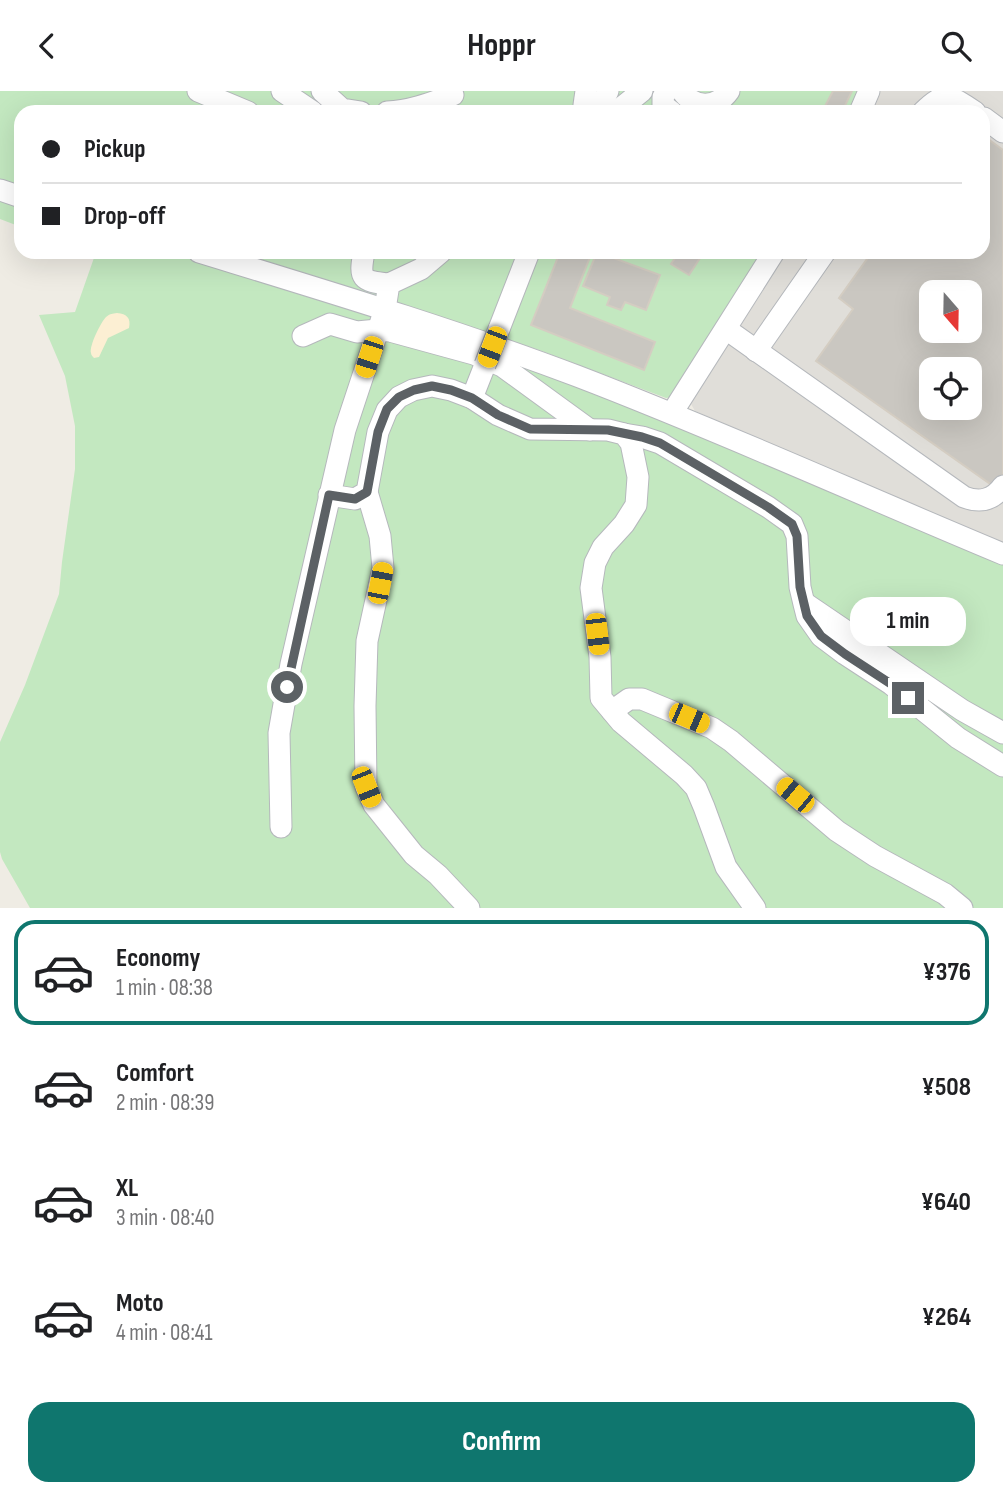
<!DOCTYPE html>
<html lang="en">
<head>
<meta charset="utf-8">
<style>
	:root { --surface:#fff; --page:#f2f2f2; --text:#202124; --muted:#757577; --line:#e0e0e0; --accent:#0f766e }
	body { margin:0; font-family:"Sofia Sans Condensed",sans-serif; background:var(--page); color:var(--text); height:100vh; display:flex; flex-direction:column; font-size:26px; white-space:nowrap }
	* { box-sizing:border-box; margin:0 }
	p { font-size:23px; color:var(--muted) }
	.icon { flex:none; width:38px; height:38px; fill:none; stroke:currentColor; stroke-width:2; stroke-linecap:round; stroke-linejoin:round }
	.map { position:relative; height:817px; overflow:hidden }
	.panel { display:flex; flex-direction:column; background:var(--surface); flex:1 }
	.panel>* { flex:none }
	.top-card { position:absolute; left:14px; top:14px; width:976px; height:154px; border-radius:21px; box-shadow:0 7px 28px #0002; display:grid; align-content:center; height:154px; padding:0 28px; background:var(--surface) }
	.needle { width:46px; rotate:160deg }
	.controls { position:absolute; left:919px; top:189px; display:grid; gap:14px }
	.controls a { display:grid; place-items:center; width:63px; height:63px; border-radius:14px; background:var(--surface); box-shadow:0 7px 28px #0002; font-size:35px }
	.end { position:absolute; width:32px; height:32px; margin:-16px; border:9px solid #5c6165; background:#fff; box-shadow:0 0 0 4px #fff }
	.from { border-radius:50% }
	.bubble { position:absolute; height:49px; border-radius:21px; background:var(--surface); box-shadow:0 7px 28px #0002; font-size:23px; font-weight:700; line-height:49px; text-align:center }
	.car { position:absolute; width:21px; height:42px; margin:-21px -10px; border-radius:9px; box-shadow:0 0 5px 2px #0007; background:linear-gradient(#f5c518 24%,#345 0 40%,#f5c518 0 76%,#345 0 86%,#f5c518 0) }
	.top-card b { display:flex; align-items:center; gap:24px; height:66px; font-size:26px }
	.top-card b+b { border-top:2px solid var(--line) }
	.top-card i { width:18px; height:18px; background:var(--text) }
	ul { padding:12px 0 0; list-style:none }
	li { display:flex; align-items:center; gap:21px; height:105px; margin:0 14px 10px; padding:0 14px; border:4px solid transparent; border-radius:21px }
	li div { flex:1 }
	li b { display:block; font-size:26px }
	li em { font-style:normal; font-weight:700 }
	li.on { border-color:var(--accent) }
	li>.icon { width:63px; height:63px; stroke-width:1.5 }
	.button { display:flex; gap:14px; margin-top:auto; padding:14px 28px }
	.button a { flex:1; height:80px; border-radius:21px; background:var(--accent); color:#fff; font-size:28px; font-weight:700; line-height:80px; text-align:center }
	header { display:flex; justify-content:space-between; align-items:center; height:91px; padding:0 28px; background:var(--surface); font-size:32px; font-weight:700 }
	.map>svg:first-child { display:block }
	.industrial { fill:#e0ded9; fill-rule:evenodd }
	.green { fill:#c3e8c0 }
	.sand { fill:#fcefd3 }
	.building { fill:#cac7c1; stroke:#d4cdc2; stroke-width:2; fill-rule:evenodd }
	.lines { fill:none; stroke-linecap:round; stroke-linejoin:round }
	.minor-casing { stroke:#b5b8bc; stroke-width:23 }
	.minor { stroke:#fff; stroke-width:21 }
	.minor-bridge-casing { stroke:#b5b8bc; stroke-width:23; stroke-linecap:butt }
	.minor-bridge { stroke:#fff; stroke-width:21 }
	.route { stroke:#5c6165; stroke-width:9 }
</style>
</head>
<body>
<header><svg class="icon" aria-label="back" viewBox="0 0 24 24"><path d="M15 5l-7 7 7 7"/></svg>Hoppr<svg class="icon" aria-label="search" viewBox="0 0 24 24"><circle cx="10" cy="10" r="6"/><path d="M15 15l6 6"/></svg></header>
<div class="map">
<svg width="1003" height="817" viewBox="0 0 1003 817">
	<rect width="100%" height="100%" fill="#efece4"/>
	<path class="industrial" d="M 881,0 L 1003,0 L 1003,452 L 695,320 L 691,313 L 787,161 L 984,161 L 984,21 L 872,21 ZM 931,201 L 970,201 L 970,240 L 931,240 ZM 931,278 L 970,278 L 970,317 L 931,317 Z"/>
	<g class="green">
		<path d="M 0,0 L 859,0 L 849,21 L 21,21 L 21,136 L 0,128 Z"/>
		<path d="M 89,161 L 764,161 L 672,306 L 666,307 L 539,259 L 476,238 L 524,272 L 1003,471 L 1003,817 L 30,817 L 2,768 L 0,761 L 0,651 L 25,594 L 59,503 L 62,471 L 75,378 L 75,335 L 65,285 L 39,224 L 75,221 L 95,164 Z"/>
	</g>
	<path class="sand" d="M 117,222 C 127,223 131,227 129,237 L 108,247 L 99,266 L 94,267 C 93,266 91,264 91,262 C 89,255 101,231 106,226 C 111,222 112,223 117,222 Z"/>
	<g class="building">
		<path d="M 833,0 L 852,0 L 842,21 L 822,21 Z"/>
		<path d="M 984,45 L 1003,59 L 1003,402 L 816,270 L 853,218 L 839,207 L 872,161 L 984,161 ZM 931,201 L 970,201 L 970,240 L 931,240 ZM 931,278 L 970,278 L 970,317 L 931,317 Z"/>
		<path d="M 560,161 L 592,161 L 570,217 L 655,251 L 644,279 L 531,234 Z"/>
		<path d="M 597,161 L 660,184 L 646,219 L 625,211 L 621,219 L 607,214 L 610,206 L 583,195 Z"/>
		<path d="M 679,161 L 704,161 L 689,184 L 671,173 Z"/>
	</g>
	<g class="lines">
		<g class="minor-casing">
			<g id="minor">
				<path d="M 198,0 L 248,21"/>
				<path d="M 282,0 L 313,21"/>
				<path d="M 322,0 L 342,18 L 361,21"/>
				<path d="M 667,0 L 663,6 L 663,14 L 672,21"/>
				<path d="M 682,0 C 694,18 717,17 729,0"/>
				<path d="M 584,14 L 586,0"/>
				<path d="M 387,21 C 410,20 431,12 453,4"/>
				<path d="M 598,21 L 608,0"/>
				<path d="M 616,21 L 642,0"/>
				<path d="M 860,21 L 869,0"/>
				<path d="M 923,21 C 944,0 950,4 975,21"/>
				<path d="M 984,27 L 1003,41"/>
				<path d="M 0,99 L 21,106"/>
				<path d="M 199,161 C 326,200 453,238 577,285 C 721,340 861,404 1003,463"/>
				<path d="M 364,161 C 359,188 361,190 389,193"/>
				<path d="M 499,238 L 529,161"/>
				<path d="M 726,238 L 964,406 C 980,412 993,409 1003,395"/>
				<path d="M 303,245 L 330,233 L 357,241 L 378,239 L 390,240 L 474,263 L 502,275 L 590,339"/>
				<path d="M 756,260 L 825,161"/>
				<path d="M 472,307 L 485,274"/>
				<path d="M 672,322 L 774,161"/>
				<path d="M 624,343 L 642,346 L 660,352 L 768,416 L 792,433 L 797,445 L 800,496 L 804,513 L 807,525 L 821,545 L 845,563 L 891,593 L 958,647 L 1003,675"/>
				<path d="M 367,401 L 380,445 L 383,477 L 367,550 L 365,615 L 366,696 L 374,714 L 414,764 L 438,784 L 469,817"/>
				<path d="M 329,404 L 355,408 L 367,401 L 378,341 L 387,319 L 399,306 L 413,299 L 432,295 L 451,299 L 472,307 L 498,324 L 530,338 L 608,339 L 624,343 L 631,352 L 638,386 L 636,414 L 624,433 L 603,456 L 595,472 L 591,497 L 600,566 L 601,607 L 621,631 L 684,684 L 696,697 L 704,716 L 726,776 L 755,817"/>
				<path d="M 806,513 L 962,619 L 1003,642"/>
				<path d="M 612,620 L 629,608 L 642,608 L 712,637 L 731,650 L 837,740 L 875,765 L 945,803 L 962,817"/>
				<path d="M 281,736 L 279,642 L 291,573 L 345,339 L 385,218 L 389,193 L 421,178 L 441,161"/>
			</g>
		</g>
		<use href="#minor" class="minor"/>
		<g class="minor-bridge-casing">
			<path id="minor-bridge" d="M 485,274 L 499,238"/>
		</g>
		<use href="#minor-bridge" class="minor-bridge"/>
	</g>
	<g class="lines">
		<path class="route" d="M 287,596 L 329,404 L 355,408 L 367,401 L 378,341 L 387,318 L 399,306 L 414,299 L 432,295 L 451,299 L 472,307 L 498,324 L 530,338 L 608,339 L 642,346 L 660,352 L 768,416 L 792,433 L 797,445 L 800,496 L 807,525 L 821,545 L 845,563 L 891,593 L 908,607"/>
	</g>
</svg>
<div class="controls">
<a><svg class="needle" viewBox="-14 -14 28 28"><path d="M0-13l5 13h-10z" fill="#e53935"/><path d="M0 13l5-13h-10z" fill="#757577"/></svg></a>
<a><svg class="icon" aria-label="locate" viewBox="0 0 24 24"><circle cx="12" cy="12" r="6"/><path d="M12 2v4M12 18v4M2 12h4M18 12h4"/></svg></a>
</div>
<i class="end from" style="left:287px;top:596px"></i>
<i class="end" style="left:908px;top:607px"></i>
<div class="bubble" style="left:850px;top:506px;width:116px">1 min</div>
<i class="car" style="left:492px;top:256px;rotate:201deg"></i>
<i class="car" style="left:369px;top:266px;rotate:198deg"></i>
<i class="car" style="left:380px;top:492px;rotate:11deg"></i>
<i class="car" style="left:597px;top:543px;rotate:173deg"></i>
<i class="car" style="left:689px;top:627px;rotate:113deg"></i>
<i class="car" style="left:366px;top:696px;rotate:158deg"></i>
<i class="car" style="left:795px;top:704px;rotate:310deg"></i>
<div class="top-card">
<b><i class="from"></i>Pickup</b>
<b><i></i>Drop-off</b>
</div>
</div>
<section class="panel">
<ul>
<li class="on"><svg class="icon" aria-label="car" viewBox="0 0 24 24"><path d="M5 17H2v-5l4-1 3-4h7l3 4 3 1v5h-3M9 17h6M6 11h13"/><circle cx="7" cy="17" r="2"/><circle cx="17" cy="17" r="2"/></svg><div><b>Economy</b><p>1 min · 08:38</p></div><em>¥376</em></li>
<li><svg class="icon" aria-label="car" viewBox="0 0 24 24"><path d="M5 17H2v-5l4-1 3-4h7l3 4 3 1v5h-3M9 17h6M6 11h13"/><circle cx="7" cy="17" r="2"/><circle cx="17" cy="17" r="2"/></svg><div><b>Comfort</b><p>2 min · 08:39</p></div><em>¥508</em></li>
<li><svg class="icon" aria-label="car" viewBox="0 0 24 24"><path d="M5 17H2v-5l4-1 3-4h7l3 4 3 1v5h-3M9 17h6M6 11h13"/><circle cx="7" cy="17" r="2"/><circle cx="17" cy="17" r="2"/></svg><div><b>XL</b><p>3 min · 08:40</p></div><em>¥640</em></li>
<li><svg class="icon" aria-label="car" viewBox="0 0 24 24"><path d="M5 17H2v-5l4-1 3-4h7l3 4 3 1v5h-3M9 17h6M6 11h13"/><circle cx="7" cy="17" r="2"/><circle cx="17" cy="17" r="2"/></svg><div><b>Moto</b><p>4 min · 08:41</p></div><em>¥264</em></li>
</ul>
<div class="button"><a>Confirm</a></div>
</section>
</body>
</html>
